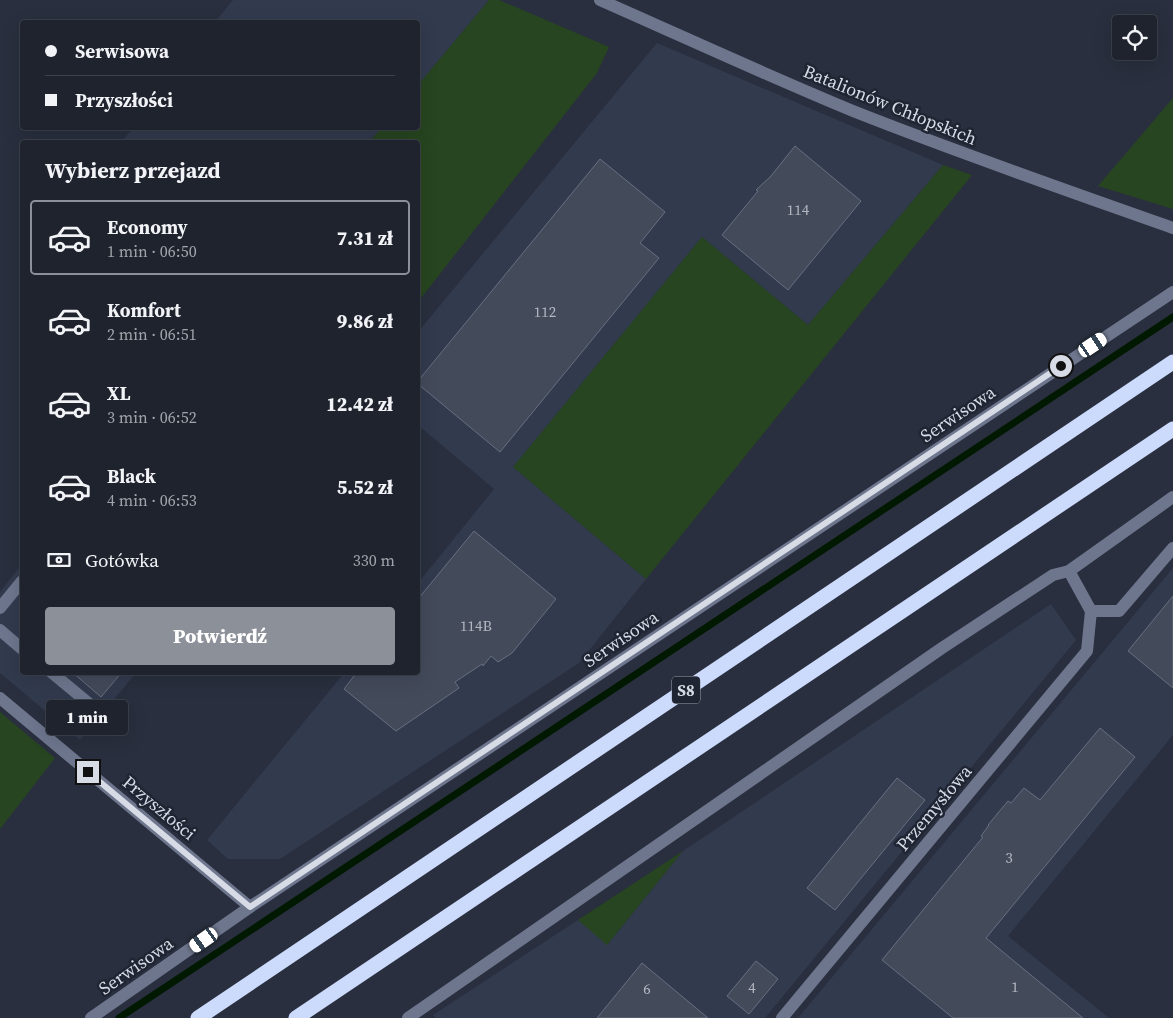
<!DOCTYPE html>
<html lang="pl">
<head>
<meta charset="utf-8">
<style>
	:root { --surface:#1f232e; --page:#272b36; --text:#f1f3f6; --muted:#a1a4aa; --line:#3c404a; --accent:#8c9099 }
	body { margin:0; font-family:"Source Serif 4",serif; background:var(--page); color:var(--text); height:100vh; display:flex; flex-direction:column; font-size:19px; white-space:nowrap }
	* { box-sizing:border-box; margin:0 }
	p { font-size:16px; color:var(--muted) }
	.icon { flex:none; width:28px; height:28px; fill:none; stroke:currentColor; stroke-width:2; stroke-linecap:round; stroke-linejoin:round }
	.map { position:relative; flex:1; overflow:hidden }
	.panel { position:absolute; left:20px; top:140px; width:400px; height:535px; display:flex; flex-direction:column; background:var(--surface); border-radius:5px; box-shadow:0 5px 20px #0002,0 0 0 1px var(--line) }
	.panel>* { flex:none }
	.hud { position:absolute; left:20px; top:20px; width:400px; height:110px; border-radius:5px; box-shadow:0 5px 20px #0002,0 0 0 1px var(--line); display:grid; align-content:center; height:110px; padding:0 25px; background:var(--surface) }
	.controls { position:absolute; left:1112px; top:15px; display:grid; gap:10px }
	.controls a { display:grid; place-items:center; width:45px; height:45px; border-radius:5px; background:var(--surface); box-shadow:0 5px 20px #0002,0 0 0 1px var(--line); font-size:25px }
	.end { position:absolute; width:22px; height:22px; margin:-11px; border:6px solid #d7dbe5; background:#111; box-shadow:0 0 0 2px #111 }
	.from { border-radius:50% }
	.bubble { position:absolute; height:35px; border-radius:5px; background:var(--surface); box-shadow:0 5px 20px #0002,0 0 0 1px var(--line); font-size:16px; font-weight:800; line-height:35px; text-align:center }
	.car { position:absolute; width:15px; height:30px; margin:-15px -8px; border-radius:6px; box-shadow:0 0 4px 1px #0007; background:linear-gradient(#fff 24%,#345 0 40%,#fff 0 76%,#345 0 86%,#fff 0) }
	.hud b { display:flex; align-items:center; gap:18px; height:48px; font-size:19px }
	.hud b+b { border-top:1px solid var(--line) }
	.hud i { width:12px; height:12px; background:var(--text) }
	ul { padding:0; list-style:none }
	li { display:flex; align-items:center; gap:15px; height:75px; margin:0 10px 8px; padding:0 15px; border:2px solid transparent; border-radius:5px }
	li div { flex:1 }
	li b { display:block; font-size:19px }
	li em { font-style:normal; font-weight:800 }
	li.current { border-color:var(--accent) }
	li>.icon { width:45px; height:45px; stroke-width:1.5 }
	h2 { padding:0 25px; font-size:22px; line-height:60px }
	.pay { display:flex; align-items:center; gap:12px; height:55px; padding:0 25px; font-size:19px }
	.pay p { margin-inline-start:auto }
	.cta { display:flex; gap:10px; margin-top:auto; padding:10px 25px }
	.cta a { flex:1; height:58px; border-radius:5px; background:var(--accent); color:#fff; font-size:20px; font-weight:800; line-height:58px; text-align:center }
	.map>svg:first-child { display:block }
	.built { fill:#323a4e }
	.green { fill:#274520 }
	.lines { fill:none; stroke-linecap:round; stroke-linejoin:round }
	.stream { stroke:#011900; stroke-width:7 }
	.building { fill:#434a5a; stroke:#686f81 }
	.minor { stroke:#6d768d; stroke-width:12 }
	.highway { stroke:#ccdafc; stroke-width:15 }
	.route { stroke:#d7dbe5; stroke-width:6 }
	.labels { text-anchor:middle; stroke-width:5; stroke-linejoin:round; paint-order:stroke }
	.number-label { font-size:15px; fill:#b2b7c2 }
	.shield { fill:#1f2533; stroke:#a0a4b0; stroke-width:1 }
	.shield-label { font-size:16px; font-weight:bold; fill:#d7dbe5 }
	.street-label { font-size:18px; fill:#d7dbe5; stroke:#1f2533 }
</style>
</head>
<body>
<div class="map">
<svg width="1173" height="1018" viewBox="0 0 1173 1018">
	<rect width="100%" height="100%" fill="#292f3e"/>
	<g class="built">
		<path d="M 233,0 L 489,0 L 418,85 L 418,22 L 215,22 Z"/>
		<path d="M 657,43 L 943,165 L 808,325 L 702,237 L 513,467 L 646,579 L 579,663 L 280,859 L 228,859 L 207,840 L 344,673 L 418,672 L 418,583 L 494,489 L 418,425 L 418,332 Z"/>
		<path d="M 133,128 L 382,128 L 369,142 L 121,142 Z"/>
		<path d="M 22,564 L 22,672 L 136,673 L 80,740 L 0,673 L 0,592 Z"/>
		<path d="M 1173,568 L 1173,735 L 1008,936 L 1109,1018 L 798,1018 Z"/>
		<path d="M 1051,604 L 1076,640 L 765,1018 L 436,1018 L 433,1015 L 578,920 L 608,944 L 683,851 Z"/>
	</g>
	<g class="green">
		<path d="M 489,0 L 499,0 L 609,47 L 597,73 L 418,302 L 418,142 L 369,142 L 382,128 L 418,128 L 418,85 Z"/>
		<path d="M 1173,98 L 1173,209 L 1098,186 Z"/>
		<path d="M 943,165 L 972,175 L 646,579 L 513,467 L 702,237 L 808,325 Z"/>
		<path d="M 0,712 L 55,758 L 0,829 Z"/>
		<path d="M 683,851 L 607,945 L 578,920 Z"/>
	</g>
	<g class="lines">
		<path class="stream" d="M 119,1018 L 1173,317"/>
	</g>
	<g class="building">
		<path d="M 795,146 L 861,201 L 788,290 L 722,235 L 758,191 L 756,190 L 771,176 Z"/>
		<path d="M 600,159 L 665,212 L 640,243 L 659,258 L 500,452 L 418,384 L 418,381 Z"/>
		<path d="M 474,531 L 556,599 L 512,653 L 498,662 L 491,656 L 483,666 L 482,664 L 455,682 L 459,688 L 396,731 L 344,689 L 357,672 L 418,672 L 418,599 Z"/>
		<path d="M 1173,596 L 1173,688 L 1128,651 Z"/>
		<path d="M 72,672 L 122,672 L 101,697 Z"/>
		<path d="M 1100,728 L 1135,757 L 986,938 L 1083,1018 L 953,1018 L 882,960 L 983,837 L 981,836 L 989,825 L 988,825 L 1008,801 L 1011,803 L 1024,788 L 1040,800 Z"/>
		<path d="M 897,778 L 925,800 L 835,910 L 807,888 Z"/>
		<path d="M 756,961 L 778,979 L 749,1014 L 727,996 Z"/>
		<path d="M 642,963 L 708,1018 L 597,1018 Z"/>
	</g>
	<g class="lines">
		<g class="minor">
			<path d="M 600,0 C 684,37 768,76 853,111 C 959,153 1066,190 1173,228"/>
			<path d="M 0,608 L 22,581"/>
			<path d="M 1091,611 L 1119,611 L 1173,548"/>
			<path d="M 0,630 L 22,649"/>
			<path d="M 51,672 L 92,706"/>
			<path d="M 0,698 L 250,907"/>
			<path d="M 91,1018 L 250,907 L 1173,292"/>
			<path d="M 408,1018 L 942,648 L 1053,575 L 1069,571 L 1173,497"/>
			<path d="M 782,1018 L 1087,651 L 1091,611 L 1069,571"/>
		</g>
		<g class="highway">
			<path d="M 198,1018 L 1173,362"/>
			<path d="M 296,1018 L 1173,429"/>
		</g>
	</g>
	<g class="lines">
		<path class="route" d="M 88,772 L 250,907 L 1061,366"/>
	</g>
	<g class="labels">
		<g class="number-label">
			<text x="798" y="215">114</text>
			<text x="545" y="317">112</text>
			<text x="476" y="631">114B</text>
			<text x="1009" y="863">3</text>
			<text x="1015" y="992">1</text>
			<text x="752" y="993">4</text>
			<text x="647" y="994">6</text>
		</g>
		<rect class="shield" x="672" y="676.5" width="28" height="27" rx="4"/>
		<g class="shield-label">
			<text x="686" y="696">S8</text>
		</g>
		<g class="street-label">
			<text transform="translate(890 105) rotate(22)" y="6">Batalionów Chłopskich</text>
			<text transform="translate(958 414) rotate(-34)" y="6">Serwisowa</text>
			<text transform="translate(621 639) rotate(-34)" y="6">Serwisowa</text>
			<text transform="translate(159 808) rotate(40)" y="6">Przyszłości</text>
			<text transform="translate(934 808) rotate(-50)" y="6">Przemysłowa</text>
			<text transform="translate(136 966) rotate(-35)" y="6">Serwisowa</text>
		</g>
	</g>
</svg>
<div class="controls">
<a><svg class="icon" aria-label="locate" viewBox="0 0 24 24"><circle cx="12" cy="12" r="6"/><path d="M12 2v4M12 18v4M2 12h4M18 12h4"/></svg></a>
</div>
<i class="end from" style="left:1061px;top:366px"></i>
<i class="end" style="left:88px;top:772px"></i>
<div class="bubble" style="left:46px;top:700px;width:82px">1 min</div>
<i class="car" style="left:1093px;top:345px;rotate:56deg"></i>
<i class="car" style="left:204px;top:940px;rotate:235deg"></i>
<div class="hud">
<b><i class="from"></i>Serwisowa</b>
<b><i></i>Przyszłości</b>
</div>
<section class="panel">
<h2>Wybierz przejazd</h2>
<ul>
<li class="current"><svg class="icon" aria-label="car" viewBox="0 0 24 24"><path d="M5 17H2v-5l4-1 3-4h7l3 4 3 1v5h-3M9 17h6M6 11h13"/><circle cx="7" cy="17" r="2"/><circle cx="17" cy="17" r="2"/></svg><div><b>Economy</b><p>1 min · 06:50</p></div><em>7.31 zł</em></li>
<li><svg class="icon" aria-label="car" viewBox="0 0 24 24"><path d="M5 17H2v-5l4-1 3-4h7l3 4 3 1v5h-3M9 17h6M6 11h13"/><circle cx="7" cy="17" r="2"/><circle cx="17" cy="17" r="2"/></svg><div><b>Komfort</b><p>2 min · 06:51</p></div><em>9.86 zł</em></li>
<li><svg class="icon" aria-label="car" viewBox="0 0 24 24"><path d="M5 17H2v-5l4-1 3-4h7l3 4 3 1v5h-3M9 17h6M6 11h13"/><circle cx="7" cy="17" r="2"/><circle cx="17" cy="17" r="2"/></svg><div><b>XL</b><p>3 min · 06:52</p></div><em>12.42 zł</em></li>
<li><svg class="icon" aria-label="car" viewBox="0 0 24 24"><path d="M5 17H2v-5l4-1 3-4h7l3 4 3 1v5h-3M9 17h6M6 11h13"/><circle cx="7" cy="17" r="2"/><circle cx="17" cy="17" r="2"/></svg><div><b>Black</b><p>4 min · 06:53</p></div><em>5.52 zł</em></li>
</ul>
<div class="pay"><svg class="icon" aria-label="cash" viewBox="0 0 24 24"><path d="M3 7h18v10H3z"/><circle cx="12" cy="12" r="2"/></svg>Gotówka<p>330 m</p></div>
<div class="cta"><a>Potwierdź</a></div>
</section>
</div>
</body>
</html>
